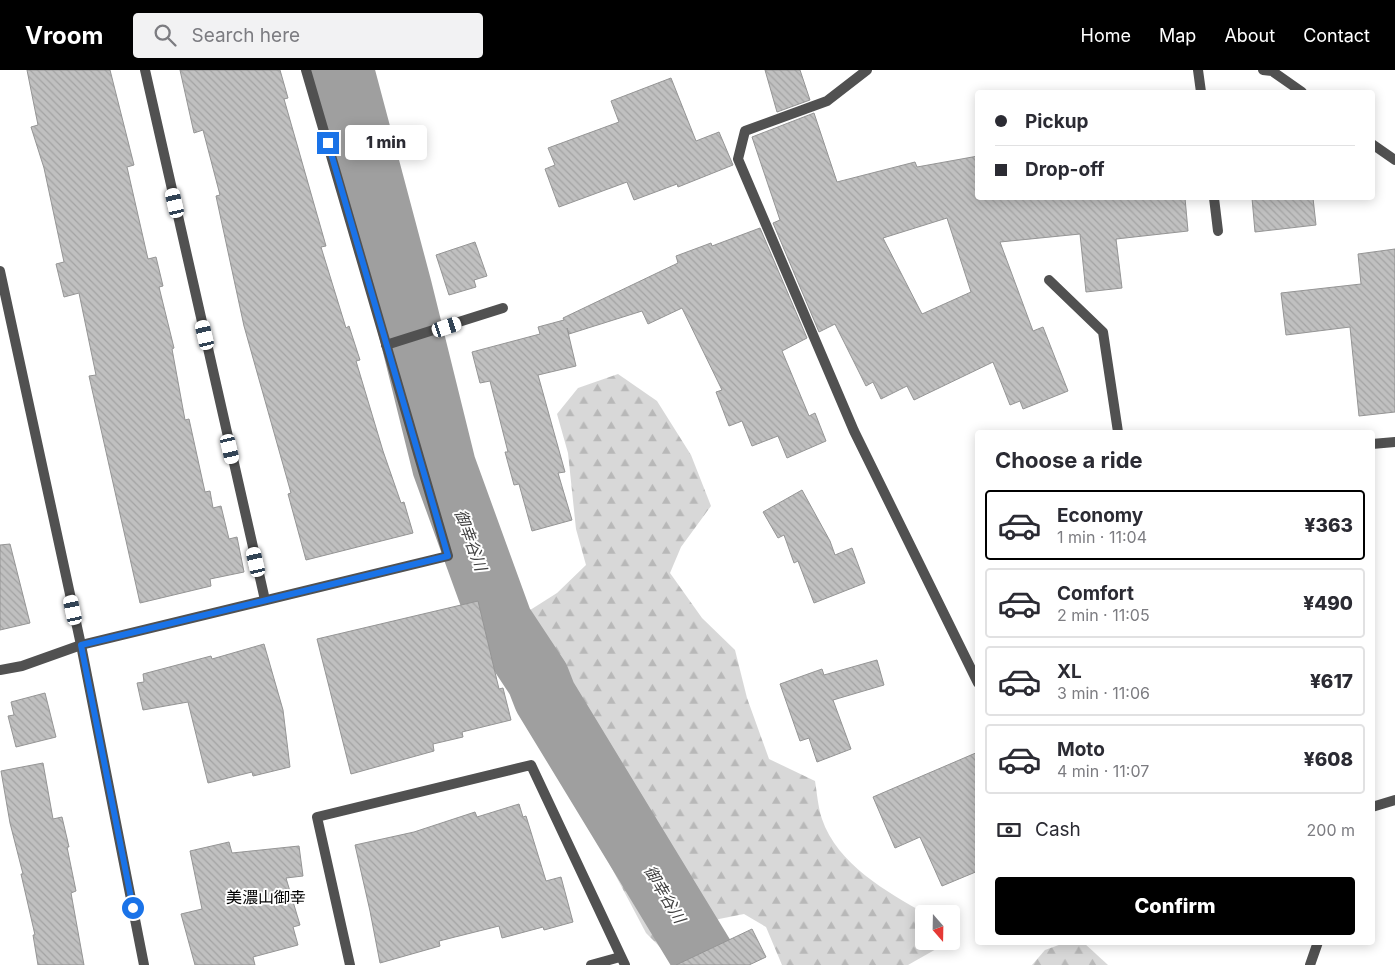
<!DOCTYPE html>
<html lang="en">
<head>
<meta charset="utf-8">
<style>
	:root { --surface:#fff; --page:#f2f2f3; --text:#2b2b33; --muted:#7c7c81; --line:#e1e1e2; --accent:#000 }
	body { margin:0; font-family:Inter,"Noto Sans JP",sans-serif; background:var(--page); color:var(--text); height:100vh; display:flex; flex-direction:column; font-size:19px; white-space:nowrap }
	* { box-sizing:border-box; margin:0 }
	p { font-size:16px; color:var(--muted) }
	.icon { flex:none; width:28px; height:28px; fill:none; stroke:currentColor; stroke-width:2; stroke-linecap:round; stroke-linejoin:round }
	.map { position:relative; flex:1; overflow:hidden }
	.side { position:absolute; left:975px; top:360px; width:400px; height:515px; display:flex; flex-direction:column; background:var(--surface); border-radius:5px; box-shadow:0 2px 12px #0003 }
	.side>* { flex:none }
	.top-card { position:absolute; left:975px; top:20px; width:400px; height:110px; border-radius:5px; box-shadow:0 2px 12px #0003; display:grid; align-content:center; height:110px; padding:0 20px; background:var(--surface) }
	.needle { width:32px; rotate:160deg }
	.controls { position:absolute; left:915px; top:835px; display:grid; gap:10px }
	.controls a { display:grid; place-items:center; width:45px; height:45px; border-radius:5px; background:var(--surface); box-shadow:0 2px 12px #0003; font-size:25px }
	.end { position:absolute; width:22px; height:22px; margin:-11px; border:6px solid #1a73e8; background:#fff; box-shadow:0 0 0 2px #fff }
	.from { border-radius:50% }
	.bubble { position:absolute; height:35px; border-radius:5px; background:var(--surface); box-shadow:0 2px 12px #0003; font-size:16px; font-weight:800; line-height:35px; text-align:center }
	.car { position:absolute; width:15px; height:30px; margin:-15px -8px; border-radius:6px; box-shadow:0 0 4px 1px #0007; background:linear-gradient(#fff 24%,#345 0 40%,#fff 0 76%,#345 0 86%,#fff 0) }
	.top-card b { display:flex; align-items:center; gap:18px; height:48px; font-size:19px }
	.top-card b+b { border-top:1px solid var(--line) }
	.top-card i { width:12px; height:12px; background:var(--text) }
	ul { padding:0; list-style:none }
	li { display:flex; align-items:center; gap:15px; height:70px; margin:0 10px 8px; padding:0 10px; border:2px solid var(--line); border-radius:5px }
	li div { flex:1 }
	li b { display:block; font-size:19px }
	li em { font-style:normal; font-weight:800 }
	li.active { border-color:var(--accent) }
	li>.icon { width:45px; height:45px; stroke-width:1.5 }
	h2 { padding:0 20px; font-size:22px; line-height:60px }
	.pay { display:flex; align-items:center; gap:12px; height:55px; padding:0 20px; font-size:19px }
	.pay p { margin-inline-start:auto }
	.action { display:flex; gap:10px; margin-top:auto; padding:10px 20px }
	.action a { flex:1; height:58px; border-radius:5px; background:var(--accent); color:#fff; font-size:20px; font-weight:800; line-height:58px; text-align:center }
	header { display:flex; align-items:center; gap:30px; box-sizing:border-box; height:70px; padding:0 25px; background:var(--accent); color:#fff }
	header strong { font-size:24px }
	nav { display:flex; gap:28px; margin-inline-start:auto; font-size:18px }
	.search { width:350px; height:45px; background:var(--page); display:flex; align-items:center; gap:12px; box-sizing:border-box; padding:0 18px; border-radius:5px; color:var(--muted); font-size:19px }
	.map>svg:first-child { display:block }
	.forest { fill:url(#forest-firs) }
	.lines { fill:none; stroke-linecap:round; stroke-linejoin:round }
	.river { stroke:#9f9f9f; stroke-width:64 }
	.building { fill:url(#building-back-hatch); stroke:#959595; fill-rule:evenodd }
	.minor { stroke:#515151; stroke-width:10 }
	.tertiary { stroke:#515151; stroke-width:10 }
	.route { stroke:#1a73e8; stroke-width:6 }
	.labels { text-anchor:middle; stroke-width:4; stroke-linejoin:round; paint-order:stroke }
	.water-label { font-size:16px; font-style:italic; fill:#404040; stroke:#fff }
	.neighbourhood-label { font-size:16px; fill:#000; stroke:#fff }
</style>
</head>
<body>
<header>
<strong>Vroom</strong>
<div class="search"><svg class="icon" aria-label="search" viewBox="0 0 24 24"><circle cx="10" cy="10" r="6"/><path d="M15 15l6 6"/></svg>Search here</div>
<nav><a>Home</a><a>Map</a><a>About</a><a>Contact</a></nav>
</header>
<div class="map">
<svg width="1395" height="895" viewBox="0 0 1395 895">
	<defs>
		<pattern id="forest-firs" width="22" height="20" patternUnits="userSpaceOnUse" patternTransform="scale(1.25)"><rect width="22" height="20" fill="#d8d8d8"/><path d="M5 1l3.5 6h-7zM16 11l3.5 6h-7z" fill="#b8b8b8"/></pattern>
		<pattern id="building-back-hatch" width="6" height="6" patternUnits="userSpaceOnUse" patternTransform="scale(1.25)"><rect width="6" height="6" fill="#c0c0c0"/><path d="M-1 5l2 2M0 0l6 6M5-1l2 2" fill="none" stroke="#a3a3a3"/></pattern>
	</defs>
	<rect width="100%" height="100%" fill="#fff"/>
	<g class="forest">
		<path d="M 618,304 L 657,331 L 691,385 L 711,436 L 681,477 L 670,503 L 702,548 L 735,580 L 747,628 L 769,689 L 815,711 C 817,723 818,737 822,749 C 837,794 887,822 926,844 L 924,844 L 924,871 L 942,871 L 938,878 L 908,895 L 782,895 L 766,857 L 744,844 L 719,849 L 660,877 L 646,863 L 580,738 L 560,676 L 527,542 L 557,523 L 586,495 L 576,459 L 568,383 L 557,344 L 578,318 Z"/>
		<path d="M 1067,872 L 1084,873 L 1108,895 L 1032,895 L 1045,880 Z"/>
	</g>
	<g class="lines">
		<path class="river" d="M 342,0 L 400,218 L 444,396 L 501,553 L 538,609 L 545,627 L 708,895"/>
	</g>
	<g class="building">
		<path d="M 27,0 L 110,0 L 134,95 L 127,97 L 148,189 L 156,187 L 163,216 L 159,217 L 174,278 L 172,279 L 185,350 L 189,349 L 205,422 L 210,421 L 213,438 L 221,436 L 229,469 L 237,467 L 244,502 L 210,509 L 211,516 L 140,533 L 89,306 L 96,305 L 79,223 L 64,227 L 56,194 L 64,192 L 44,98 L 31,57 L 38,55 Z"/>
		<path d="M 180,0 L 280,0 L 288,28 L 284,29 L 326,176 L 321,177 L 346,258 L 349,256 L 360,290 L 356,291 L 383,381 L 401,433 L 404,432 L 413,463 L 306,490 L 288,424 L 291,423 L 244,256 L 216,126 L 220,125 L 203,60 L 194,63 Z"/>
		<path d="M 765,0 L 800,0 L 810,30 L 777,42 Z"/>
		<path d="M 671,8 L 696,71 L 719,62 L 733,95 L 678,117 L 677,114 L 634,130 L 627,112 L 559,137 L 545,99 L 555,95 L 548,78 L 619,52 L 611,31 Z"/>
		<path d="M 814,43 L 837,112 L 915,92 L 917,97 L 978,86 L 978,128 L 1185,128 L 1188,161 L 1116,169 L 1122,218 L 1086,222 L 1080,164 L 1000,172 L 1033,261 L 1043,257 L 1068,321 L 1023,339 L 1020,331 L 1010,335 L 993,292 L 914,330 L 907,316 L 881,329 L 873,312 L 866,316 L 835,254 L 819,262 L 773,153 L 780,150 L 752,67 ZM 947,148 L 971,222 L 922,244 L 883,168 Z"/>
		<path d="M 1252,128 L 1313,128 L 1316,155 L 1255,162 Z"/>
		<path d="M 760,158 L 807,268 L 782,281 L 809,346 L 815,343 L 826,371 L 787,388 L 778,366 L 752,376 L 742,351 L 729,356 L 716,322 L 722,320 L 682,238 L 648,254 L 642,241 L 569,264 L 567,258 L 576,296 L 538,305 L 565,402 L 558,403 L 572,450 L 532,461 L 519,414 L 514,415 L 505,382 L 508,382 L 490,311 L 480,313 L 472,282 L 540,264 L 538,257 L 564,250 L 563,248 L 678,193 L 676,186 L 711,173 L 712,176 Z"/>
		<path d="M 475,172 L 487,206 L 474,210 L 476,217 L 449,225 L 436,185 Z"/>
		<path d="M 1395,179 L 1395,342 L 1359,346 L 1350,257 L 1286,265 L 1281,223 L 1361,214 L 1358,184 Z"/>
		<path d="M 802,420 L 830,471 L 835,485 L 852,478 L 865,513 L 814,533 L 798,491 L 794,493 L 784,465 L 778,468 L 763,442 Z"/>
		<path d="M 10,474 L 30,553 L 0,560 L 0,475 Z"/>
		<path d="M 478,531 L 499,619 L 503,618 L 511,650 L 462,662 L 463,667 L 433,674 L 434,681 L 351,704 L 317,569 Z"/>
		<path d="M 264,574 L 283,640 L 290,697 L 253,706 L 252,702 L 208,713 L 188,632 L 143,640 L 137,613 L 144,612 L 143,604 L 211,586 L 212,589 Z"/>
		<path d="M 877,590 L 884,615 L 833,630 L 851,679 L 817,692 L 809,668 L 800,671 L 780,614 L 822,599 L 824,605 Z"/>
		<path d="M 45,623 L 56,667 L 16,677 L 8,646 L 14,645 L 11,632 Z"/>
		<path d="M 978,682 L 978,801 L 942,816 L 920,767 L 895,778 L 873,727 Z"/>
		<path d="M 43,693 L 53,749 L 62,747 L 69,777 L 67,777 L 76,821 L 71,823 L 84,895 L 38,895 L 33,865 L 35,865 L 21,804 L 23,804 L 10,753 L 1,701 Z"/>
		<path d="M 519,734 L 523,747 L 526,746 L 546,811 L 561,807 L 573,852 L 544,860 L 543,857 L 502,868 L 499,856 L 439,871 L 440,876 L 380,893 L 370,841 L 355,775 L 414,762 L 475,742 L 477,747 Z"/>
		<path d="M 229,772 L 232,783 L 299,776 L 303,806 L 286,808 L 300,855 L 293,857 L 298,875 L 253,887 L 255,895 L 195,895 L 181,844 L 202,839 L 190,781 Z"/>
		<path d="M 752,859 L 766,887 L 749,895 L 676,895 Z"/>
	</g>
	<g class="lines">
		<g class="minor">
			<path d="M 145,0 L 265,530"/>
			<path d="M 867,0 L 827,31 L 745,61 L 738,89 L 854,361 L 978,613"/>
			<path d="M 1198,0 L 1201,22"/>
			<path d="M 1263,0 L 1272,1 L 1302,22"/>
			<path d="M 1372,74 L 1395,90"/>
			<path d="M 1214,128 L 1218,161"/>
			<path d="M 1049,210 L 1103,262 L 1118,362"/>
			<path d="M 386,275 L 503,238"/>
			<path d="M 1372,374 L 1395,372"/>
			<path d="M 0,600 L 22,596 L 81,575 L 448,486 L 306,0"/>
			<path d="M 1372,737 L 1395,730"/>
			<path d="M 350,895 L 317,747 L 531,695 L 625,895"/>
			<path d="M 591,895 L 620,887"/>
			<path d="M 1310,895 L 1318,872"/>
		</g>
		<path class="tertiary" d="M 0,201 L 81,575 L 144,895"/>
	</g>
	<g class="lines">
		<path class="route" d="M 133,838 L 81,575 L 448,486 L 328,73"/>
	</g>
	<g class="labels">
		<g class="water-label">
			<text transform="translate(471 470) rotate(70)" y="6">御幸谷川</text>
			<text transform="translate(665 824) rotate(59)" y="6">御幸谷川</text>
		</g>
		<g class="neighbourhood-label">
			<text x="266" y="833">美濃山御幸</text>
		</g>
	</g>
</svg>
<div class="controls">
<a><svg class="needle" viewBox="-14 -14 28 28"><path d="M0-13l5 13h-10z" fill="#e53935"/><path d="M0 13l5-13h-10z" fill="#7c7c81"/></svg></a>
</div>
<i class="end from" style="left:133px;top:838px"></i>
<i class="end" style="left:328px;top:73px"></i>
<div class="bubble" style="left:345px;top:55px;width:82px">1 min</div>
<i class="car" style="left:175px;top:133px;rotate:347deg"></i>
<i class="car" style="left:447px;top:257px;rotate:72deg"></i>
<i class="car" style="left:205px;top:265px;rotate:347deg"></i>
<i class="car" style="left:230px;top:379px;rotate:167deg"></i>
<i class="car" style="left:256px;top:492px;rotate:347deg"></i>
<i class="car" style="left:73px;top:540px;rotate:348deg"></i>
<div class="top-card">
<b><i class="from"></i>Pickup</b>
<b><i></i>Drop-off</b>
</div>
<section class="side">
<h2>Choose a ride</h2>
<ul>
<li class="active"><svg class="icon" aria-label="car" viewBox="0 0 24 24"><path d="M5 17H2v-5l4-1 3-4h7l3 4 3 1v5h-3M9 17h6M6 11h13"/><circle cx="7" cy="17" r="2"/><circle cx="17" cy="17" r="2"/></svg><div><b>Economy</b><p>1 min · 11:04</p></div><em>¥363</em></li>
<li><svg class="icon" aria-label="car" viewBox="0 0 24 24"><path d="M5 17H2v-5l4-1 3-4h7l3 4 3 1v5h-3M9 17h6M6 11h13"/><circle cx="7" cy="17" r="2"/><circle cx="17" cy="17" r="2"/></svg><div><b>Comfort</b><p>2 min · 11:05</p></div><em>¥490</em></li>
<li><svg class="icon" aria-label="car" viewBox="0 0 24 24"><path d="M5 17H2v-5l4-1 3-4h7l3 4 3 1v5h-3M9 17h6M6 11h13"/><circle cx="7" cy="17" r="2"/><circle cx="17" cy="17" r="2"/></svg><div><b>XL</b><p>3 min · 11:06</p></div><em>¥617</em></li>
<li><svg class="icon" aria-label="car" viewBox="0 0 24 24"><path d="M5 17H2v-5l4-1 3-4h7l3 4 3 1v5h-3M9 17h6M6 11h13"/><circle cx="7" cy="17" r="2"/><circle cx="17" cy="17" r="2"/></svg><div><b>Moto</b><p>4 min · 11:07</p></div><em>¥608</em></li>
</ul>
<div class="pay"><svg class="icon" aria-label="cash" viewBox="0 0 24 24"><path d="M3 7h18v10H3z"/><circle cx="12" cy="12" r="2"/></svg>Cash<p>200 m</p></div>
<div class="action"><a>Confirm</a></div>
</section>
</div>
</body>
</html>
